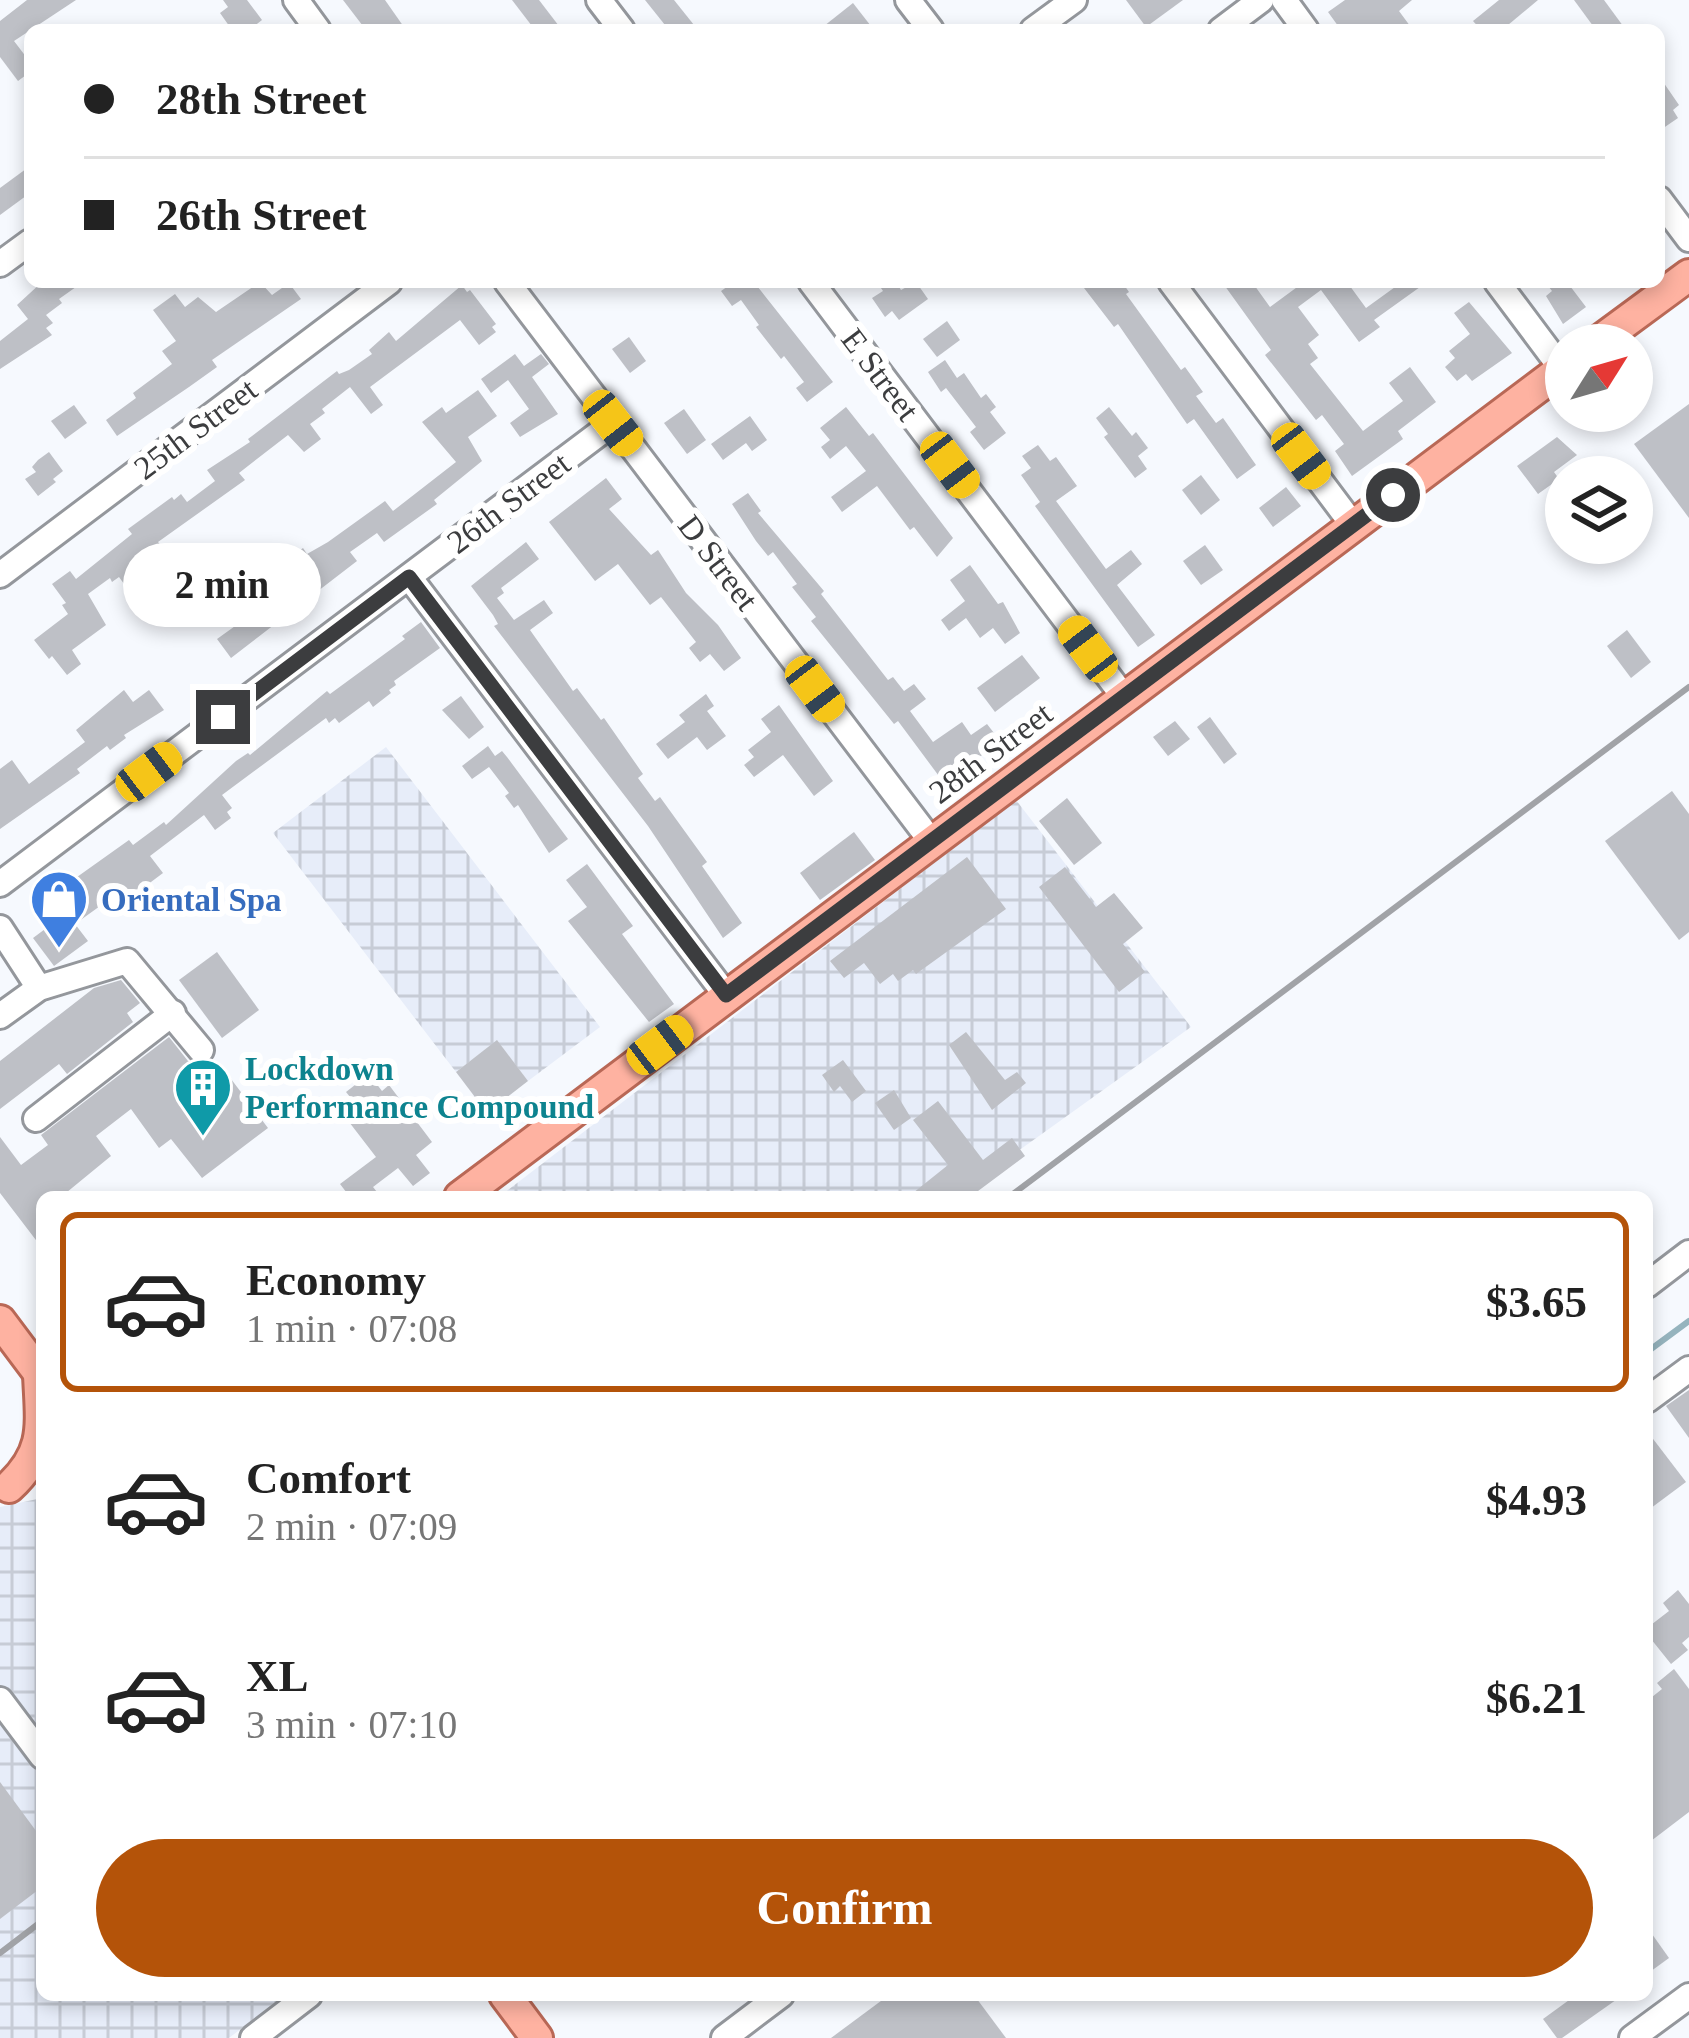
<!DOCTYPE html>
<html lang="en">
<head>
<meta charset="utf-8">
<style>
	:root { --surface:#fff; --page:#f2f2f2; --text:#222; --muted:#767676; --line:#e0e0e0; --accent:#b45309 }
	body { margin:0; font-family:Georgia,serif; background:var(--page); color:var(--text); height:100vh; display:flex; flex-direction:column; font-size:45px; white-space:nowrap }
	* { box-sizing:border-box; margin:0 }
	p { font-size:39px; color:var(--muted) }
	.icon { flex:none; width:66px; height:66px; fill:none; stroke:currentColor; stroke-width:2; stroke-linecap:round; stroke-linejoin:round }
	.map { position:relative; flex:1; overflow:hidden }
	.panel { position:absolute; left:36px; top:1191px; width:1617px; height:810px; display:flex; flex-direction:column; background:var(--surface); border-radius:18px; box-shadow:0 6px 18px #0003 }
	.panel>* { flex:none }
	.guide { position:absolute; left:24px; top:24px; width:1641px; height:264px; border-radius:18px; box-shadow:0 6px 18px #0003; display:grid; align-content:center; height:264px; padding:0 60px; background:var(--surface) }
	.needle { width:78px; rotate:53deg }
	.tools { position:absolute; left:1545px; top:324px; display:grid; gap:24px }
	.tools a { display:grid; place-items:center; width:108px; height:108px; border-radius:50%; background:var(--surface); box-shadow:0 6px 18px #0003; font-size:60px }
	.end { position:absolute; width:54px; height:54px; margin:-27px; border:15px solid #3c3d3f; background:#fff; box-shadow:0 0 0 6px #fff }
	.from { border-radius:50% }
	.bubble { position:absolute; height:84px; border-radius:42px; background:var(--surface); box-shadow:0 6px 18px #0003; font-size:39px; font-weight:700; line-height:84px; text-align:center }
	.car { position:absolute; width:36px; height:72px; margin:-36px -18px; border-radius:15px; box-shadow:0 0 9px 3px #0007; background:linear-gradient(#f5c518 24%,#345 0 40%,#f5c518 0 76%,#345 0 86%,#f5c518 0) }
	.guide b { display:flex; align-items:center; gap:42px; height:114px; font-size:45px }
	.guide b+b { border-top:3px solid var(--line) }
	.guide i { width:30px; height:30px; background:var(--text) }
	ul { padding:21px 0 0; list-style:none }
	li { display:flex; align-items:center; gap:36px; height:180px; margin:0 24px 18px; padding:0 36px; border:6px solid transparent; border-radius:18px }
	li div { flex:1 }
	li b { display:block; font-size:45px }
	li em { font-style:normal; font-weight:700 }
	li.active { border-color:var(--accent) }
	li>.icon { width:108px; height:108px; stroke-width:1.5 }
	.action { display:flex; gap:24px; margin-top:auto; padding:24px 60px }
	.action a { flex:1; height:138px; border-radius:72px; background:var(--accent); color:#fff; font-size:48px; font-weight:700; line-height:138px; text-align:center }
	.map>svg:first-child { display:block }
	.industrial { fill:url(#industrial-grid) }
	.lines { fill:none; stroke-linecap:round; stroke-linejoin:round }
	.stream { stroke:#96b4be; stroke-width:6 }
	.building { fill:#bec0c6 }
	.minor-casing { stroke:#94979c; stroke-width:30 }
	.major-casing { stroke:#b96856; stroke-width:36 }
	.minor { stroke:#fff; stroke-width:24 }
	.major { stroke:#feb2a1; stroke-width:30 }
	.rail { stroke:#a1a3a7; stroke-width:6 }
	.route { stroke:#3c3d3f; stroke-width:15 }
	.labels { text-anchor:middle; stroke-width:12; stroke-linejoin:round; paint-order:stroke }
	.street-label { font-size:33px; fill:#3c3d3f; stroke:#fff }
	.shop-label { font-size:33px; font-weight:bold; fill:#366cbe; stroke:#fff; text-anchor:start }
	.culture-label { font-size:33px; font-weight:bold; fill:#0d838f; stroke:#fff; text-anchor:start }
</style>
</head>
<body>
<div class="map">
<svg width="1689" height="2038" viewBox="0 0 1689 2038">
	<defs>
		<pattern id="industrial-grid" width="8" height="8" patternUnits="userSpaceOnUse" patternTransform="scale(3)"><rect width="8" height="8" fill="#e7edf9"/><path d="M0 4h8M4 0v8" fill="none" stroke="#c7ccd6"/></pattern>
	</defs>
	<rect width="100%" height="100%" fill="#f6f9fe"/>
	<g class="industrial">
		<path d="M 386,747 L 600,1027 L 528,1081 L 497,1041 L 456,1072 L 273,833 Z"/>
		<path d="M 1016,800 L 1191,1027 L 954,1197 L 499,1197 Z"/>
		<path d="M 42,1498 L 42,1995 L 273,1995 L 277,2001 L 229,2038 L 0,2038 L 0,1507 Z"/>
	</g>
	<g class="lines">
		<path class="stream" d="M 1647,1352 L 1689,1321"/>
	</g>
	<g class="building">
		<path d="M 27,0 L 76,0 L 14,41 L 30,62 L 30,72 L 18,81 L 0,57 L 0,21 Z"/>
		<path d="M 223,0 L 247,0 L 262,20 L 249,30 L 232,30 L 220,13 L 228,7 Z"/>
		<path d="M 343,0 L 385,0 L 406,30 L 366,30 Z"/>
		<path d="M 512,0 L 539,0 L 562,30 L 535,30 Z"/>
		<path d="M 645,0 L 674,0 L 698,30 L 669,30 Z"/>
		<path d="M 1126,0 L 1183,0 L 1146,27 Z"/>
		<path d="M 1345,0 L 1412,0 L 1399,11 L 1413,30 L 1341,30 L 1328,12 Z"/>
		<path d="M 1499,0 L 1538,0 L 1502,30 L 1481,30 L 1473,21 Z"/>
		<path d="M 1574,0 L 1604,0 L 1626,30 L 1596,30 Z"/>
		<path d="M 853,3 L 874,30 L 819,30 Z"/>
		<path d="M 1659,76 L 1679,105 L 1673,110 L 1678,118 L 1659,131 Z"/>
		<path d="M 30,166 L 30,193 L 0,215 L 0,188 Z"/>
		<path d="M 42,282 L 83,282 L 59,299 L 62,303 L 46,315 L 53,323 L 46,328 L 52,335 L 0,369 L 0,341 L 28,319 L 17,305 Z"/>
		<path d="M 260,282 L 272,295 L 289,283 L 301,299 L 212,360 L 217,367 L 189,387 L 117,436 L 106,420 L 136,398 L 133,393 L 172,364 L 162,351 L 176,341 L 153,310 L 175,294 L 185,307 L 198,297 L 216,312 Z"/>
		<path d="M 734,282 L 754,282 L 833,382 L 807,402 L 796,388 L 804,382 L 784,356 L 781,359 L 756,327 L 759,325 L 741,300 L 732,306 L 721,291 Z"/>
		<path d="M 877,282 L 896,282 L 901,290 L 916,282 L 928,299 L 899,320 L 892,311 L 885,317 L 872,298 L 883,291 Z"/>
		<path d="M 1092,282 L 1122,282 L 1129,292 L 1126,294 L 1181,370 L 1185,367 L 1203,392 L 1196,396 L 1216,423 L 1223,418 L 1256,465 L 1237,479 L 1194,419 L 1187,424 L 1118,324 L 1114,327 L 1084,288 Z"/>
		<path d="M 1222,282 L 1252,282 L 1270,307 L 1304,282 L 1347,282 L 1366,308 L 1402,282 L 1427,282 L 1374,320 L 1380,327 L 1359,342 L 1321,290 L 1298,307 L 1319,335 L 1308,344 L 1318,358 L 1310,364 L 1363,431 L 1403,401 L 1389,383 L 1410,367 L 1436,402 L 1398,431 L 1403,439 L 1352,476 L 1335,451 L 1344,444 L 1322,415 L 1316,420 L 1265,355 L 1271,350 Z"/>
		<path d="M 1545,282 L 1567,282 L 1586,307 L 1563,324 L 1546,296 L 1552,291 Z"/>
		<path d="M 462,285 L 467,292 L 470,290 L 496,324 L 492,327 L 496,332 L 479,345 L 460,320 L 370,387 L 383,405 L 371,414 L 350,387 L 322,409 L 325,413 L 310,424 L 321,439 L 304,452 L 288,435 L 239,473 L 245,480 L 158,542 L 163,548 L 135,569 L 141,577 L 127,588 L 119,577 L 112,582 L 110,578 L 88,594 L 106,625 L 72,650 L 81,664 L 67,675 L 52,656 L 49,659 L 34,640 L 68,614 L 62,605 L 66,603 L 52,584 L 70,571 L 76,579 L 132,534 L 128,529 L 172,497 L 174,500 L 181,494 L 187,502 L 215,481 L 207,470 L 250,442 L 248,439 L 337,371 L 339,374 L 349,370 L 372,354 L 369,350 L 389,332 L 396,341 Z"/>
		<path d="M 1469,302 L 1512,353 L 1472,381 L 1466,374 L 1457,381 L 1445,367 L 1455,358 L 1449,351 L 1470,334 L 1454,313 Z"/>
		<path d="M 947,321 L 960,340 L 937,357 L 923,339 Z"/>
		<path d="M 629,337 L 646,361 L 630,373 L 612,349 Z"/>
		<path d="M 515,354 L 524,366 L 541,354 L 549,364 L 532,377 L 558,414 L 520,437 L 510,423 L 529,409 L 508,380 L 491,393 L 481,379 Z"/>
		<path d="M 945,360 L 957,378 L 964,373 L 981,398 L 986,394 L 996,407 L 990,412 L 1006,433 L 984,450 L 970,432 L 976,427 L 946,388 L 941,392 L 928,372 Z"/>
		<path d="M 478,390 L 497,416 L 468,437 L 482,461 L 434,500 L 437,504 L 384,542 L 377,533 L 350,552 L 357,561 L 231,658 L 217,639 L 256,611 L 252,606 L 291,577 L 281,564 L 303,548 L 307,554 L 328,542 L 385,501 L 393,511 L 456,462 L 422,422 L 442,407 L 446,413 Z"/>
		<path d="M 1689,404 L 1689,518 L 1634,444 Z"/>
		<path d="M 74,405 L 87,423 L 65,439 L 51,421 Z"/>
		<path d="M 846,407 L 869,436 L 873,433 L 953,538 L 937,557 L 914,527 L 910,530 L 877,486 L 842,512 L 831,497 L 866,471 L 846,446 L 830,459 L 821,447 L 830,440 L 820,428 Z"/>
		<path d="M 1109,407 L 1132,436 L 1136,432 L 1148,448 L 1138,456 L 1147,469 L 1135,478 L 1104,437 L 1108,434 L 1096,418 Z"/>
		<path d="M 684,409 L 706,440 L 687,454 L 664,423 Z"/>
		<path d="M 750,416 L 767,440 L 752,451 L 746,443 L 723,460 L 711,444 Z"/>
		<path d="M 1557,437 L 1577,455 L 1554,472 L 1559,479 L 1538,494 L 1517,466 Z"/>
		<path d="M 1038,445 L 1050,461 L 1056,457 L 1077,486 L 1056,501 L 1106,569 L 1131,550 L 1142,564 L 1117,585 L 1155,635 L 1138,647 L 1035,506 L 1040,502 L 1021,475 L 1031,468 L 1022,456 Z"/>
		<path d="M 49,452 L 63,471 L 53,479 L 56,482 L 38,496 L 25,479 L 36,472 L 32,467 L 38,460 Z"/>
		<path d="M 1201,475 L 1220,500 L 1201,515 L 1182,490 Z"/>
		<path d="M 606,478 L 622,499 L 609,509 L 651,555 L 658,550 L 686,593 L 718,625 L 741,658 L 724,671 L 710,654 L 700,662 L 689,648 L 696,642 L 661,597 L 650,605 L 618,564 L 595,581 L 549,522 Z"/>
		<path d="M 1286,487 L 1301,506 L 1273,527 L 1259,508 Z"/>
		<path d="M 748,493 L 761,511 L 758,513 L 824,591 L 821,594 L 888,680 L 893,677 L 904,691 L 914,684 L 926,699 L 910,711 L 933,742 L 962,722 L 971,735 L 987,724 L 1001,742 L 965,767 L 974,779 L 953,795 L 898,721 L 894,724 L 811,621 L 816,617 L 792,587 L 797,584 L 773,552 L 768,556 L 756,541 L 732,504 Z"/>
		<path d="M 526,542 L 539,559 L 501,588 L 504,593 L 497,598 L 514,620 L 544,600 L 553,613 L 530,630 L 573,691 L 577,688 L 601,720 L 604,718 L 643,774 L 638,778 L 655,801 L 660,797 L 707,862 L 702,866 L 742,923 L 723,938 L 648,826 L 494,626 L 498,624 L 493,615 L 471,586 Z"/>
		<path d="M 1205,545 L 1223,570 L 1201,585 L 1183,561 Z"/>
		<path d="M 970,565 L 998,604 L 1003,602 L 1020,633 L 1005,644 L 993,628 L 980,638 L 966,618 L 949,631 L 941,620 L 965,601 L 950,580 Z"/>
		<path d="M 421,622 L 440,648 L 394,681 L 396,685 L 389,690 L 391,693 L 373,707 L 369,701 L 339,723 L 335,718 L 329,723 L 326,718 L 222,795 L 232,808 L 227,812 L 231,818 L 215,830 L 204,815 L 150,856 L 163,873 L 127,900 L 121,891 L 75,924 L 88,941 L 54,966 L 33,938 L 84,900 L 70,882 L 129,840 L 133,845 L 164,822 L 166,825 L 236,761 L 248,753 L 250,755 L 327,691 L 330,694 L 405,639 L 402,636 Z"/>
		<path d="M 1627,630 L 1651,662 L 1631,678 L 1607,646 Z"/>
		<path d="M 1022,655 L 1040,678 L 995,712 L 977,688 Z"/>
		<path d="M 124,690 L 133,702 L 149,690 L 164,710 L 124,735 L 126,738 L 110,750 L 107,746 L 77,769 L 80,773 L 0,829 L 0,769 L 12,760 L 29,784 L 85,742 L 76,730 Z"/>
		<path d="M 706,694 L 714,706 L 707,711 L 726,736 L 707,750 L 697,737 L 668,759 L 656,744 L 685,722 L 679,715 Z"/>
		<path d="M 461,696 L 484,727 L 469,739 L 442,710 Z"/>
		<path d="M 779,705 L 833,781 L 814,796 L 783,755 L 754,777 L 744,765 L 754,757 L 748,750 L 771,732 L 761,719 Z"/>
		<path d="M 1210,717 L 1237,754 L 1224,764 L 1197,727 Z"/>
		<path d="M 1175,721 L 1190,739 L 1168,756 L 1153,737 Z"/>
		<path d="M 488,746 L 495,756 L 502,751 L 507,757 L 568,839 L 549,853 L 518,805 L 514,808 L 505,796 L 509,793 L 489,767 L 472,779 L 462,766 Z"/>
		<path d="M 1672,791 L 1689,814 L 1689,932 L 1679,940 L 1605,841 Z"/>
		<path d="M 1067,798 L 1102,843 L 1074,865 L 1039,821 Z"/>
		<path d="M 854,832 L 875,860 L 820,900 L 800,873 Z"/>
		<path d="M 967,857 L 1006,909 L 916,974 L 913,970 L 898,981 L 893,974 L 880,984 L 864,963 L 844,978 L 830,961 Z"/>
		<path d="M 587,864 L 633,926 L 622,934 L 674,1004 L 649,1022 L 568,921 L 587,907 L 566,880 Z"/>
		<path d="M 1065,867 L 1096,907 L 1114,893 L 1143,928 L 1123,944 L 1145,972 L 1119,992 L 1039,887 Z"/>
		<path d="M 217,952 L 259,1010 L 222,1038 L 179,980 Z"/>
		<path d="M 121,980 L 140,1003 L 127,1013 L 133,1022 L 67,1074 L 59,1064 L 0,1109 L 0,1061 L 94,988 Z"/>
		<path d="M 966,1032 L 1005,1080 L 1017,1072 L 1026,1083 L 992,1110 L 949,1045 Z"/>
		<path d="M 169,1037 L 188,1061 L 205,1066 L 215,1079 L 225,1071 L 268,1128 L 202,1178 L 171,1139 L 159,1148 L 131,1109 L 96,1136 L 111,1156 L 61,1197 L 42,1197 L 42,1248 L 0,1193 L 0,1137 L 21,1165 L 48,1145 L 41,1135 Z"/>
		<path d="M 497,1040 L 528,1081 L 487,1113 L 456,1072 Z"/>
		<path d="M 843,1060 L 866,1091 L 852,1102 L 840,1086 L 834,1092 L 822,1075 Z"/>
		<path d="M 369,1074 L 382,1091 L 389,1085 L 432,1142 L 416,1155 L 430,1173 L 413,1186 L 398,1168 L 373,1187 L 381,1197 L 350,1197 L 340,1184 L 376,1157 L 346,1118 L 359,1108 L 346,1092 Z"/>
		<path d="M 894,1090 L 911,1118 L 894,1130 L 875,1103 Z"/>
		<path d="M 938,1101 L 983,1160 L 1012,1138 L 1025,1156 L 970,1197 L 908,1197 L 948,1165 L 913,1120 Z"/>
		<path d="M 1689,1390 L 1689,1438 L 1666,1406 Z"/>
		<path d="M 1647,1431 L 1686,1482 L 1647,1511 Z"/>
		<path d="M 1678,1590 L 1689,1604 L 1689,1637 L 1682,1643 L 1688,1650 L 1671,1664 L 1647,1634 L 1647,1628 L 1669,1611 L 1663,1603 Z"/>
		<path d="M 1674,1669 L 1689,1689 L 1689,1812 L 1647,1844 L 1647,1701 L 1662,1689 L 1657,1683 Z"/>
		<path d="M 0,1782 L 42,1839 L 42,1887 L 0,1919 Z"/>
		<path d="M 1647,1927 L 1669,1958 L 1647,1974 Z"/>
		<path d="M 889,1995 L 974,1995 L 1006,2038 L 831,2038 Z"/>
		<path d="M 1576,1995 L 1623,1995 L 1562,2038 L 1557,2038 L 1543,2019 Z"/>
	</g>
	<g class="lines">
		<g class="minor-casing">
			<g id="minor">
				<path d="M 296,0 L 318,30"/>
				<path d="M 599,0 L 622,30"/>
				<path d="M 908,0 L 931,30"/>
				<path d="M 1284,0 L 1306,30"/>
				<path d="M 1033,30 L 1074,0"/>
				<path d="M 1221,30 L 1261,0"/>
				<path d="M 1659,199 L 1689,239"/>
				<path d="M 0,264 L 30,242"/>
				<path d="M 507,282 L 931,841"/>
				<path d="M 811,282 L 1124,697"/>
				<path d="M 1171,282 L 1353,525"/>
				<path d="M 1497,282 L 1562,369"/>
				<path d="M 0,575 L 389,282"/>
				<path d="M 409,577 L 726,995"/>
				<path d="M 0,884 L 613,423"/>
				<path d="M 0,928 L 39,988"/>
				<path d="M 0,1016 L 39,988 L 127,961 L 201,1050"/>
				<path d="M 36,1119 L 173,1013"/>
				<path d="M 1647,1285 L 1689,1253"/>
				<path d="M 1647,1400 L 1689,1369"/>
				<path d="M 0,1700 L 42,1756"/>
				<path d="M 253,2038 L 309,1995"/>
				<path d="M 724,2038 L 781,1995"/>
				<path d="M 1632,2038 L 1689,1996"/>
			</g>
		</g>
		<g class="major-casing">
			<g id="major">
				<path d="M 1594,345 L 1689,275"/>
				<path d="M 460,1197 L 1566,366"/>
				<path d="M 0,1321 L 42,1377"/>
				<path d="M 9,1487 C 48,1451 41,1424 39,1374"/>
				<path d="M 505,1995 L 537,2038"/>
			</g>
		</g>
		<use href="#minor" class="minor"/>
		<use href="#major" class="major"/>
		<g class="rail">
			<path d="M 1009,1197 L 1689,687"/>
			<path d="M 0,1953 L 42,1921"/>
		</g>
	</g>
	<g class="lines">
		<path class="route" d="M 223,717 L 409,577 L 726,995 L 1393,495"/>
	</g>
	<defs>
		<g id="shop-pin" transform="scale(3)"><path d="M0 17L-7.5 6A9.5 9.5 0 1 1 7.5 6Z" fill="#3f7fe0" stroke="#fff"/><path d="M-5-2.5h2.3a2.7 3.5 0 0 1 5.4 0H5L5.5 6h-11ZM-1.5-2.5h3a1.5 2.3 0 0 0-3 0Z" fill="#fff"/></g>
		<g id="building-pin" transform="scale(3)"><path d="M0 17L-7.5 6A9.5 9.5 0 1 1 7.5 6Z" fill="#0f9aa8" stroke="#fff"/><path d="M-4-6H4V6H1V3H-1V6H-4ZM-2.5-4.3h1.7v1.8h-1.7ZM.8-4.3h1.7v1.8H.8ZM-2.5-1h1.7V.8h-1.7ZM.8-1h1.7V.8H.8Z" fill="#fff"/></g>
	</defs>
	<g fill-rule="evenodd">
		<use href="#shop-pin" x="59" y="899"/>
		<use href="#building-pin" x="203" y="1087"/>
	</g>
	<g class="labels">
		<g class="street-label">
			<text transform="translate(881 374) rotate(53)" y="12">E Street</text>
			<text transform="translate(195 428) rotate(-37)" y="12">25th Street</text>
			<text transform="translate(508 502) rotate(-37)" y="12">26th Street</text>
			<text transform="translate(719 562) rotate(53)" y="12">D Street</text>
			<text transform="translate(990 752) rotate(-37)" y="12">28th Street</text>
		</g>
		<g class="shop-label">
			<text x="101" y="911">Oriental Spa</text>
		</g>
		<g class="culture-label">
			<text x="245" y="1080">Lockdown<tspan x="245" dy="38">Performance Compound</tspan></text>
		</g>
	</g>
</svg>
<div class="tools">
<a><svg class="needle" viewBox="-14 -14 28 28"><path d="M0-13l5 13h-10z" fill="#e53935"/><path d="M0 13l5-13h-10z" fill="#767676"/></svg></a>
<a><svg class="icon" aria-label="layers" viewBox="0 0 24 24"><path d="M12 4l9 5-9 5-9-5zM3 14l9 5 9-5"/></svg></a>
</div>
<i class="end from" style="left:1393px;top:495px"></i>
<i class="end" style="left:223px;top:717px"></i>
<div class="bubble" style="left:123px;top:543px;width:198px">2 min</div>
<i class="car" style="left:613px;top:423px;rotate:142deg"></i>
<i class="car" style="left:1301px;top:456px;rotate:143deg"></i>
<i class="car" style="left:950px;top:465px;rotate:143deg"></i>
<i class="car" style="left:1088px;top:649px;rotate:323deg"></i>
<i class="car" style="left:815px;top:689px;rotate:143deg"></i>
<i class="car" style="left:149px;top:772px;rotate:53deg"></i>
<i class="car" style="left:660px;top:1045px;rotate:53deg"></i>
<div class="guide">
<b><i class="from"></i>28th Street</b>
<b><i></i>26th Street</b>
</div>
<section class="panel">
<ul>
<li class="active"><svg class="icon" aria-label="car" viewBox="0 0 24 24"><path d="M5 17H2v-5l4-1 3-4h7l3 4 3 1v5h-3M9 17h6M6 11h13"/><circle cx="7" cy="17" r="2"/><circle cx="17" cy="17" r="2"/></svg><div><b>Economy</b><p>1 min · 07:08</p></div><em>$3.65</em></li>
<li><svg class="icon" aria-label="car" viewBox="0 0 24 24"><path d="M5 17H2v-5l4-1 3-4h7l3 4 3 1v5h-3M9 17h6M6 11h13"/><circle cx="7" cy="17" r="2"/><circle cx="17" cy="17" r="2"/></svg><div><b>Comfort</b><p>2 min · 07:09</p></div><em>$4.93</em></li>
<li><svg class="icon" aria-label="car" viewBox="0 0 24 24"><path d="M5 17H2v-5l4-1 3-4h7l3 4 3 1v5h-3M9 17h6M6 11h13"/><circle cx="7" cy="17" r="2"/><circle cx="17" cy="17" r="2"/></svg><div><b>XL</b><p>3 min · 07:10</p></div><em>$6.21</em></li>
</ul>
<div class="action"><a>Confirm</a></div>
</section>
</div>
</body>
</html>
